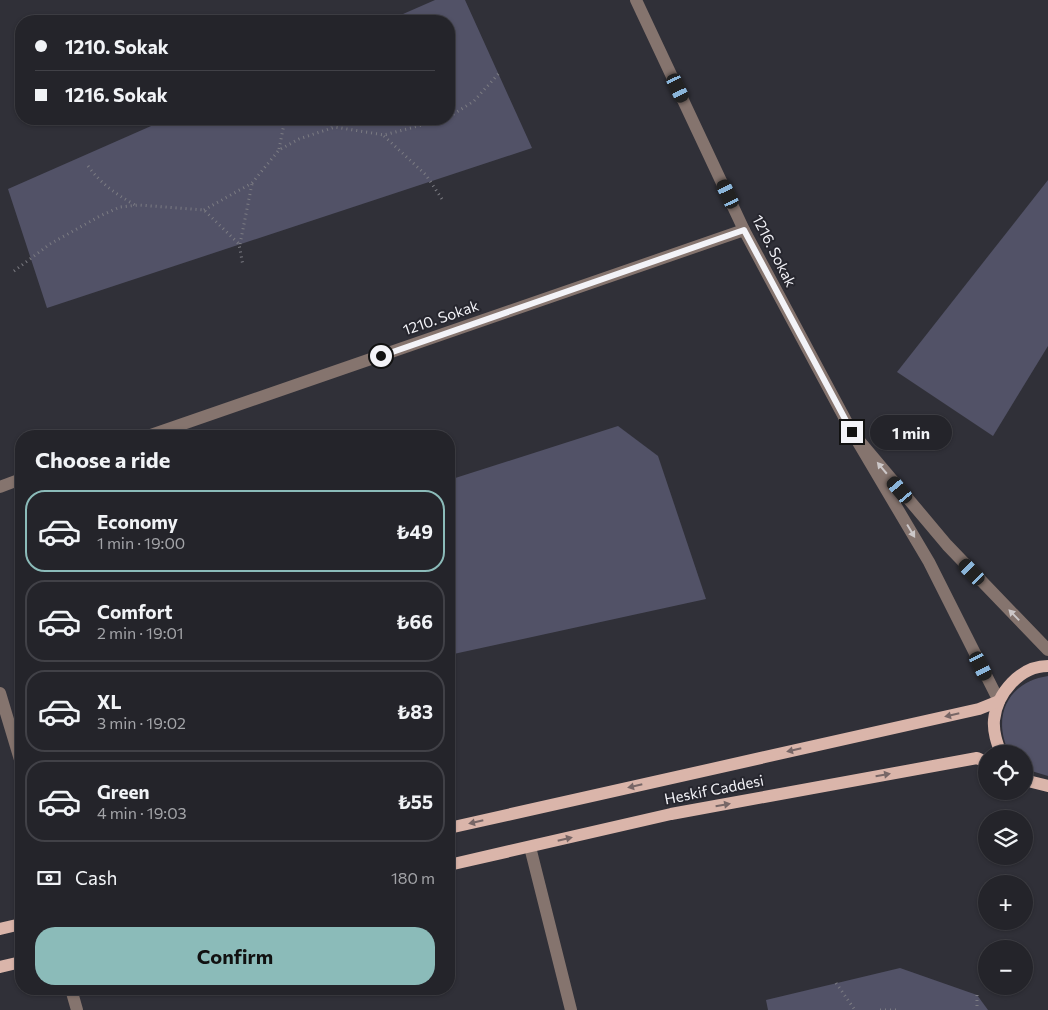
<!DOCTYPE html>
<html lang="en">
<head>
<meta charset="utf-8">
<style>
	:root { --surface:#24242a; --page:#303036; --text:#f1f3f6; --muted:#a3a4a8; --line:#414147; --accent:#8bbbb9 }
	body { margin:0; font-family:Commissioner,sans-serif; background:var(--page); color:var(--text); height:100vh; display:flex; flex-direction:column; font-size:19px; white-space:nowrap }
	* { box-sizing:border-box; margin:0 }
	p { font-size:16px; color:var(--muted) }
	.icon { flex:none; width:28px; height:28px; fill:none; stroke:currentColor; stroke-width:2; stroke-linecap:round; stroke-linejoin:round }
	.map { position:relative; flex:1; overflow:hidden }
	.sheet { position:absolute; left:15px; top:430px; width:440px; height:565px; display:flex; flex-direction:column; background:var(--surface); border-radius:20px; box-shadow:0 1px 4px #0004,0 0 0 1px var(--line) }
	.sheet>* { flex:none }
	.hud { position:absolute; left:15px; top:15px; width:440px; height:110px; border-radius:20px; box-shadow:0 1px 4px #0004,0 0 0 1px var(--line); display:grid; align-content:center; height:110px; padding:0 20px; background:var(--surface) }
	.buttons { position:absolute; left:978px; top:745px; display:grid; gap:10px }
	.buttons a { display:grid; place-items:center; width:55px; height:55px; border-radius:50%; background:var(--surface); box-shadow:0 1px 4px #0004,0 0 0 1px var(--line); font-size:25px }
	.end { position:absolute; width:22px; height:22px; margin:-11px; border:6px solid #f3f3f8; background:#111; box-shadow:0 0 0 2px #111 }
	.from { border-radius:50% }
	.bubble { position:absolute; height:35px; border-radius:18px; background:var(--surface); box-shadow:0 1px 4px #0004,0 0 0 1px var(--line); font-size:16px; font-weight:700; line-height:35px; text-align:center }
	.car { position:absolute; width:15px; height:30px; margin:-15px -8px; border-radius:6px; box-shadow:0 0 4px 1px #0007; background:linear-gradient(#222 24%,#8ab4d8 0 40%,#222 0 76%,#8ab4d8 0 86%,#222 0) }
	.hud b { display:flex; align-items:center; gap:18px; height:48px; font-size:19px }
	.hud b+b { border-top:1px solid var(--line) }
	.hud i { width:12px; height:12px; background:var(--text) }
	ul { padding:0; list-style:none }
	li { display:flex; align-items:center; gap:15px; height:82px; margin:0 10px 8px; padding:0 10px; border:2px solid var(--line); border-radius:20px }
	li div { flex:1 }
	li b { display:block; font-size:19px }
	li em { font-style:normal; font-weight:700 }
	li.on { border-color:var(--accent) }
	li>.icon { width:45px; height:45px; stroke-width:1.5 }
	h2 { padding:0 20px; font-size:22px; line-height:60px }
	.pay { display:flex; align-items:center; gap:12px; height:55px; padding:0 20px; font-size:19px }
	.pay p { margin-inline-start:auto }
	.cta { display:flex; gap:10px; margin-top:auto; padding:10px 20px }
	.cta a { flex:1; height:58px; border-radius:20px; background:var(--accent); color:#111; font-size:20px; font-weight:700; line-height:58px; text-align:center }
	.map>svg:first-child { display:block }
	.green { fill:#525267 }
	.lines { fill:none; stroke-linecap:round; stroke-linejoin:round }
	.path { stroke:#7c7c83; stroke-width:3; stroke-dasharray:1 4; stroke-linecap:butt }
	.minor { stroke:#85746e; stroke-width:12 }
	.major { stroke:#dab5aa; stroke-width:12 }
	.oneway { fill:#ccc7c8 }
	.oneway2 { fill:#766 }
	.route { stroke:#f3f3f8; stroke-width:6 }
	.labels { text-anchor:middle; stroke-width:4; stroke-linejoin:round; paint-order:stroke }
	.street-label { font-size:15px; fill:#f3f3f8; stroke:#26262e }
</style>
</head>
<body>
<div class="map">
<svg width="1048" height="1010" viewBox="0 0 1048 1010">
	<rect width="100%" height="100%" fill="#303038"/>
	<g class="green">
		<path d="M 435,0 L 465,0 L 532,148 L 47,308 L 8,189 L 167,119 L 449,119 L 449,21 L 387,21 Z"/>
		<path d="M 1048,180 L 1048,346 L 993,436 L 897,372 Z"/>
		<path d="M 618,426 L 658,456 L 706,599 L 449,655 L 449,480 Z"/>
		<path d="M 1048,676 L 1048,776 L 1025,769 L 1024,754 L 1010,754 C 991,718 1007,682 1048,676 Z"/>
		<path d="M 900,968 L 977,995 L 988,1010 L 768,1010 L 766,1000 Z"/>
	</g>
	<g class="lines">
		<g class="path">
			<path d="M 449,117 L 474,101 L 501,71"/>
			<path d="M 323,119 L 334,127"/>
			<path d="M 384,136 L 426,175 L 442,199"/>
			<path d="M 279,149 L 285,119"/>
			<path d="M 88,166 C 101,184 116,194 135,205"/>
			<path d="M 204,210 L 252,183 L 279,150 L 299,139 L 335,127 L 384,135 L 445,119"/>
			<path d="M 240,244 L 252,184"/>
			<path d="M 14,271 L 50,244 L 100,216 L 120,207 L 139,205 L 204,210 L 239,244 L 243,266"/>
			<path d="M 836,983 L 855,1010"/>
			<path d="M 977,995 L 977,1010"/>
			<path d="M 880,1010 L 896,1010"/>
		</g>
		<g class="minor">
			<path d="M 636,0 L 744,230 L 852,432"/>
			<path d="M 148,436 L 744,230"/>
			<path d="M 0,487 L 21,479"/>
			<path d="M 0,693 L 21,763"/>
			<path d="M 999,701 L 929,562 L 852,432 L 947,545 L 1048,650"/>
			<path d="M 530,847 L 571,1010"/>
			<path d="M 71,989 L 77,1010"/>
		</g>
		<g class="major">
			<path d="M 1001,754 C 997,743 993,732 994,720 C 997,693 1020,666 1048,666"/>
			<path d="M 1024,777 L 1032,782 L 1048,786"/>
			<path d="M 449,828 L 979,709 L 999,701"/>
			<path d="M 449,865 L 671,814 L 977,758 L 986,762"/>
			<path d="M 0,929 L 21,924"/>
			<path d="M 0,967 L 21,962"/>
		</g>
	</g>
	<defs><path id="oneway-solid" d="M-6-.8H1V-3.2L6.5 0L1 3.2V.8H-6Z" transform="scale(1.25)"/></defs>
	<g class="oneway">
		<use href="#oneway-solid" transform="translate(882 468) rotate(-130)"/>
		<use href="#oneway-solid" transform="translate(911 531) rotate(59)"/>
		<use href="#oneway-solid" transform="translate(1014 615) rotate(-134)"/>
	</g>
	<g class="oneway2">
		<use href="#oneway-solid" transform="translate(952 715) rotate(167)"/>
		<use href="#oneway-solid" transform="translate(794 750) rotate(167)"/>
		<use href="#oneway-solid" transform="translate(883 775) rotate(-10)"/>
		<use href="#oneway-solid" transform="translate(635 786) rotate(167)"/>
		<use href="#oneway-solid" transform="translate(723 805) rotate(-10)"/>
		<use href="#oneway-solid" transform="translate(476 822) rotate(167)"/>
		<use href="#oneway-solid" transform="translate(565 839) rotate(-13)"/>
	</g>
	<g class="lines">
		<path class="route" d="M 381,356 L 744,230 L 852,432"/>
	</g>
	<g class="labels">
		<g class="street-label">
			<text transform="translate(774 251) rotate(63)" y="5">1216. Sokak</text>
			<text transform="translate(441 318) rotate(-19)" y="5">1210. Sokak</text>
			<text transform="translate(714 790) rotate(-11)" y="5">Heskif Caddesi</text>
		</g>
	</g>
</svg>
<div class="buttons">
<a><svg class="icon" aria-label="locate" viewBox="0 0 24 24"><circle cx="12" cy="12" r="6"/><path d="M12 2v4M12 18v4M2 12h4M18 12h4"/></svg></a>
<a><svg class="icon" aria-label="layers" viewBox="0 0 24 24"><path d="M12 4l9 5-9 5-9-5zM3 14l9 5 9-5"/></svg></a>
<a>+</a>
<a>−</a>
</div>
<i class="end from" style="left:381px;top:356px"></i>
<i class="end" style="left:852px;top:432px"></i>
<div class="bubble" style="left:870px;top:415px;width:82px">1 min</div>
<i class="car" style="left:678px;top:88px;rotate:155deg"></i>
<i class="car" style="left:728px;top:194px;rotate:335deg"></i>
<i class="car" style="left:900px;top:490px;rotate:320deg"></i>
<i class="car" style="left:972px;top:572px;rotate:316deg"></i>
<i class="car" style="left:981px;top:666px;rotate:153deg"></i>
<div class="hud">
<b><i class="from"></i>1210. Sokak</b>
<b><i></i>1216. Sokak</b>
</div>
<section class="sheet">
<h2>Choose a ride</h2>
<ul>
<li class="on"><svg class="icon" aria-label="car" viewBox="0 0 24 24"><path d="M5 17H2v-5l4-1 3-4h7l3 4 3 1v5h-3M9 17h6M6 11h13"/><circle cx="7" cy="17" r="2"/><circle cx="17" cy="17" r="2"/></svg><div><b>Economy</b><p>1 min · 19:00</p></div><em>₺49</em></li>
<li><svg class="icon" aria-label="car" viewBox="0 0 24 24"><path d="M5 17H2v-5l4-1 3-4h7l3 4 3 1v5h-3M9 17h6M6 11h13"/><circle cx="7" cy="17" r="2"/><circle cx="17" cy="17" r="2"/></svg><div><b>Comfort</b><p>2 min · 19:01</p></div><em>₺66</em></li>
<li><svg class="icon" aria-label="car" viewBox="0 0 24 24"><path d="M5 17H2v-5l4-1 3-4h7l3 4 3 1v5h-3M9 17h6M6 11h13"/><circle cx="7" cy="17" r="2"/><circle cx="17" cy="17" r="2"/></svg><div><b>XL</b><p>3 min · 19:02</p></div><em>₺83</em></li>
<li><svg class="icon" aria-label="car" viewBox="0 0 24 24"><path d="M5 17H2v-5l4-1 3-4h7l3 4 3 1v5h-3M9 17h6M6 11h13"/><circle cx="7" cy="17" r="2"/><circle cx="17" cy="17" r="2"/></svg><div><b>Green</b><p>4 min · 19:03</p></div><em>₺55</em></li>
</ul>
<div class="pay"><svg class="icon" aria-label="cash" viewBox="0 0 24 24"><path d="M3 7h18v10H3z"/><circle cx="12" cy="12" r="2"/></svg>Cash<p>180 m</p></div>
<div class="cta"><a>Confirm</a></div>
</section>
</div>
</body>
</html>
